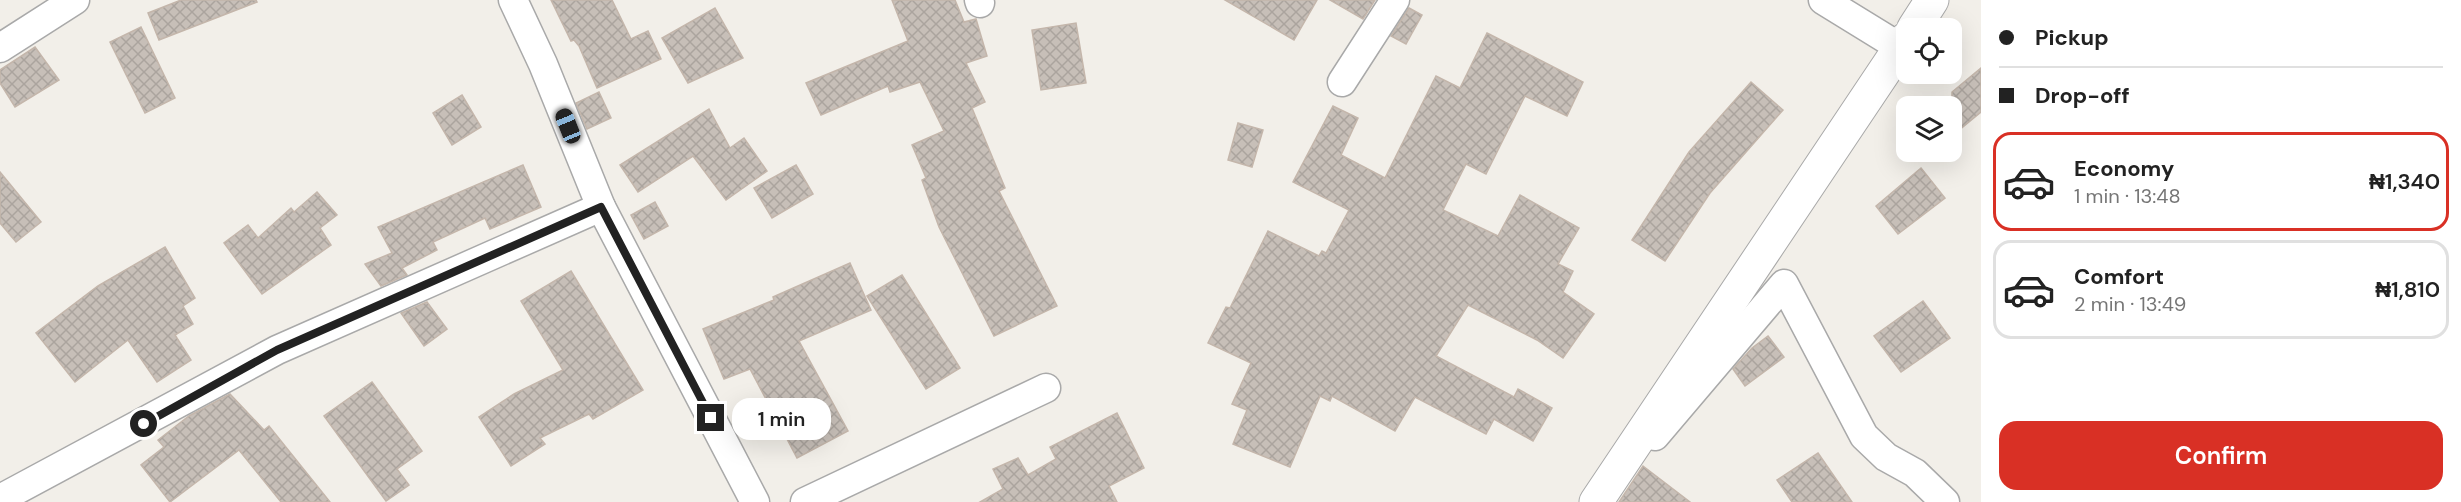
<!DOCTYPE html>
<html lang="en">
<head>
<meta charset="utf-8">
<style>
	:root { --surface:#fff; --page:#f6f6f6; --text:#222; --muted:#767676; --line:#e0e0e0; --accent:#d93025 }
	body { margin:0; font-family:"DM Sans",sans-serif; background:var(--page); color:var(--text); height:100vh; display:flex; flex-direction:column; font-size:22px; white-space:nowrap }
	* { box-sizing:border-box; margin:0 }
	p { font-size:20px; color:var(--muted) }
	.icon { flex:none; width:33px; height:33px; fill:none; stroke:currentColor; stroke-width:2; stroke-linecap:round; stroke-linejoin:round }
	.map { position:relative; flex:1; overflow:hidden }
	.side { display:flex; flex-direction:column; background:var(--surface); width:480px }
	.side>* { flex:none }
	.top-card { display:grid; align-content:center; height:132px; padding:0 18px; background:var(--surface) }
	.fabs { position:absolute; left:1896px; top:18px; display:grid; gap:12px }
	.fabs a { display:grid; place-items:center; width:66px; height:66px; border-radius:12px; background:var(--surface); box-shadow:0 6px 24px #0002; font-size:30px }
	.end { position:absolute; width:27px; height:27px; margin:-14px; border:8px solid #222; background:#fff; box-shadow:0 0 0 3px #fff }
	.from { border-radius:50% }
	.bubble { position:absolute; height:42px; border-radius:18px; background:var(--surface); box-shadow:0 6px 24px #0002; font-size:20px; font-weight:600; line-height:42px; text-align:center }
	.car { position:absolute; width:18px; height:36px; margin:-18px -9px; border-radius:8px; box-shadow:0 0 4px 2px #0007; background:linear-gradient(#222 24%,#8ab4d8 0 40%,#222 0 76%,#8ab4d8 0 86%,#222 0) }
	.top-card b { display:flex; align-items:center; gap:21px; height:57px; font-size:22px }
	.top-card b+b { border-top:2px solid var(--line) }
	.top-card i { width:15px; height:15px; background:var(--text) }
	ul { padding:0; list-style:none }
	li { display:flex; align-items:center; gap:18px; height:99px; margin:0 12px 9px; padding:0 6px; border:3px solid var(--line); border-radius:18px }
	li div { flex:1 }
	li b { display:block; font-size:22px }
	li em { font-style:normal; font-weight:600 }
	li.active { border-color:var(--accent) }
	li>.icon { width:54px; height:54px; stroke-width:1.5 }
	.action { display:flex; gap:12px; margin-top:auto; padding:12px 18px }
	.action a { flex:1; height:69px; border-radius:18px; background:var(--accent); color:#fff; font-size:24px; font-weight:600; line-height:69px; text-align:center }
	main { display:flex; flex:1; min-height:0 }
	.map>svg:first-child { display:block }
	.building { fill:url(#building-cross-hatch); stroke:#c4b6ab; stroke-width:1.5 }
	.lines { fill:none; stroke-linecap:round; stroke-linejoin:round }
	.minor-casing { stroke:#a9a9a9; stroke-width:31 }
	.tertiary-casing { stroke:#a9a9a9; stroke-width:35 }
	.minor { stroke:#fff; stroke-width:28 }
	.tertiary { stroke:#fff; stroke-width:33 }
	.route { stroke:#222; stroke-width:8 }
</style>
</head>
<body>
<main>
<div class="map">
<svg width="1981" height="502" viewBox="0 0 1981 502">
	<defs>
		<pattern id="building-cross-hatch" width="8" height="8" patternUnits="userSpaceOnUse" patternTransform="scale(1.5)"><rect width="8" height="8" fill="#c7bfb8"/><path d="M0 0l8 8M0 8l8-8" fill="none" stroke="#aba49e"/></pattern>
	</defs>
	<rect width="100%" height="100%" fill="#f2efe9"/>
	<g class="building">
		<path d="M 181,0 L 256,0 L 257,2 L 159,40 L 148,13 Z"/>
		<path d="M 551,0 L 612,0 L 631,39 L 648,31 L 661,59 L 597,88 L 579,46 L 574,40 L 571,41 Z"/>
		<path d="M 892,0 L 955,0 L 964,22 L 976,19 L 987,56 L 966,63 L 985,102 L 972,108 L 1005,188 L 999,191 L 1057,306 L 994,336 L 939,227 L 922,180 L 926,178 L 912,145 L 944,131 L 920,82 L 890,92 L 888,86 L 821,115 L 806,83 L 908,41 Z"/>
		<path d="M 1225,0 L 1317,0 L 1294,40 Z"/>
		<path d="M 1330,0 L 1375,0 L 1363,19 Z"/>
		<path d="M 715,8 L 743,58 L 688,83 L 662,38 Z"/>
		<path d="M 1409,8 L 1422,15 L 1406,44 L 1391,36 Z"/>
		<path d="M 1076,23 L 1086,83 L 1041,90 L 1032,30 Z"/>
		<path d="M 141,27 L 175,98 L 145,113 L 110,42 Z"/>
		<path d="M 1487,33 L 1583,82 L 1567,116 L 1525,96 L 1486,174 L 1466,164 L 1443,210 L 1498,236 L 1520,195 L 1579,228 L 1558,264 L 1573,271 L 1563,292 L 1594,314 L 1563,358 L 1537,340 L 1468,305 L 1436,356 L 1514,397 L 1518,389 L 1552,408 L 1533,441 L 1494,419 L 1486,434 L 1415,397 L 1395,431 L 1332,396 L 1330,401 L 1320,396 L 1290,467 L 1233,444 L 1247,410 L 1232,404 L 1251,363 L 1208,343 L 1226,307 L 1230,308 L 1268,231 L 1319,256 L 1322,251 L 1326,253 L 1349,210 L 1293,182 L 1333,106 L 1358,118 L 1341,155 L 1385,178 L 1436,76 L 1460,88 Z"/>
		<path d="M 35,47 L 59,80 L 15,107 L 0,83 L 0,70 Z"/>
		<path d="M 1981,68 L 1981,112 L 1952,136 L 1952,92 Z"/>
		<path d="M 1751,82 L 1783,110 L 1710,193 L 1665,261 L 1632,240 L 1689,152 Z"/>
		<path d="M 599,92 L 611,118 L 587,129 L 576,103 Z"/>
		<path d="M 462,95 L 481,127 L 452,145 L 433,113 Z"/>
		<path d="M 709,109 L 730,148 L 744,138 L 767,171 L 726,200 L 693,156 L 638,192 L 620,165 Z"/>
		<path d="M 1238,123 L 1263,130 L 1252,167 L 1228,160 Z"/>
		<path d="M 523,165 L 541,207 L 490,229 L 485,218 L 433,242 L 437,250 L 402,268 L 407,275 L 381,286 L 365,264 L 392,253 L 378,227 Z"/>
		<path d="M 796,165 L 813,194 L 772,218 L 754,188 Z"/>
		<path d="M 1921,168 L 1945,198 L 1898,234 L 1876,206 Z"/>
		<path d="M 0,172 L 41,222 L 16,242 L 0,223 Z"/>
		<path d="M 317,192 L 337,215 L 320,228 L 331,245 L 262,294 L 224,243 L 248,225 L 258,238 L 291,208 L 294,212 Z"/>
		<path d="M 655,202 L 668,226 L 644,239 L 631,215 Z"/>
		<path d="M 165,247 L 195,298 L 183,306 L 193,324 L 175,335 L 191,360 L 157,382 L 128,340 L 75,382 L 36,333 L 98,286 Z"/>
		<path d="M 850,263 L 871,310 L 799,341 L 848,431 L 797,458 L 750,369 L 724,379 L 703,329 L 774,300 L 773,297 Z"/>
		<path d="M 571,271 L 643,390 L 593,419 L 589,414 L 540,438 L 545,444 L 511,466 L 479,417 L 514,394 L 563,370 L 521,301 Z"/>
		<path d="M 902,275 L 960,368 L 926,389 L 867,296 Z"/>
		<path d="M 1923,301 L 1950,338 L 1901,372 L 1874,336 Z"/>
		<path d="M 427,302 L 447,329 L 424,346 L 401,313 Z"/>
		<path d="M 1768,336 L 1784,357 L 1745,386 L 1733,369 L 1752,348 Z"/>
		<path d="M 372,382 L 422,451 L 397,469 L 409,485 L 386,501 L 324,416 Z"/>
		<path d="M 230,394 L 264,430 L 269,426 L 330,502 L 281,502 L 239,450 L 170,502 L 141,465 L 164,447 L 158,440 L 189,416 Z"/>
		<path d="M 1117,413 L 1144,468 L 1109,486 L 1117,502 L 980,502 L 1003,489 L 993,469 L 1018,458 L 1028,475 L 1056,459 L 1050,447 Z"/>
		<path d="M 1818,453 L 1852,502 L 1792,502 L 1777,480 Z"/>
		<path d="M 1643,466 L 1690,502 L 1619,502 Z"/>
	</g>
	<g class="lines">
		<g class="minor-casing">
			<g id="minor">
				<path d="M 513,0 L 543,64 L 601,207 L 755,502"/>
				<path d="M 979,0 L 980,3"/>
				<path d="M 1823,0 L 1901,48"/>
				<path d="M 0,48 L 75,0"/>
				<path d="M 1342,82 L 1395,0"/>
				<path d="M 1655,436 L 1784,284 L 1864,436 L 1886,457 L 1915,473 L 1945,502"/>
				<path d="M 0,499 L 277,350 L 601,207"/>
				<path d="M 805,502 L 1046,388"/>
			</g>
		</g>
		<g class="tertiary-casing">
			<g id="tertiary">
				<path d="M 1914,28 L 1932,0"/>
				<path d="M 1596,502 L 1906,39"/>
			</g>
		</g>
		<use href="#minor" class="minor"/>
		<use href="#tertiary" class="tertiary"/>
	</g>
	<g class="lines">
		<path class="route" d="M 144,424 L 277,350 L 601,207 L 711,418"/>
	</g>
</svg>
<div class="fabs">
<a><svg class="icon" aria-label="locate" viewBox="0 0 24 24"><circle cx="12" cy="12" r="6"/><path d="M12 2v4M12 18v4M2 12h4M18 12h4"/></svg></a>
<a><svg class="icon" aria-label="layers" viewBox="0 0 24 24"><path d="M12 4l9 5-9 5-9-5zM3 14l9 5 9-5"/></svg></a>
</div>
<i class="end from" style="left:144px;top:424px"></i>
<i class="end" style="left:711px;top:418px"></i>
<div class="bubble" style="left:732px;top:398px;width:99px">1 min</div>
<i class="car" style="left:568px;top:126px;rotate:338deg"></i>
</div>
<section class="side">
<div class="top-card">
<b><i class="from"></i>Pickup</b>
<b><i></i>Drop-off</b>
</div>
<ul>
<li class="active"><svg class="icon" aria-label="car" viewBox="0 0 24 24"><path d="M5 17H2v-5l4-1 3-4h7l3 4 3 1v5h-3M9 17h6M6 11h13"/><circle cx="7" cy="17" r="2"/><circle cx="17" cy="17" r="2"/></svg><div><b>Economy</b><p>1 min · 13:48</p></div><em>₦1,340</em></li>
<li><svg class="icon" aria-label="car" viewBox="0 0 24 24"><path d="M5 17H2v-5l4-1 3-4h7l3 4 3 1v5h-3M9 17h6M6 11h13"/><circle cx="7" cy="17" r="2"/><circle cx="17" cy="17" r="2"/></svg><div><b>Comfort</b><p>2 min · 13:49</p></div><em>₦1,810</em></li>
</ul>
<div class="action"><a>Confirm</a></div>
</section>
</main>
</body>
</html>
